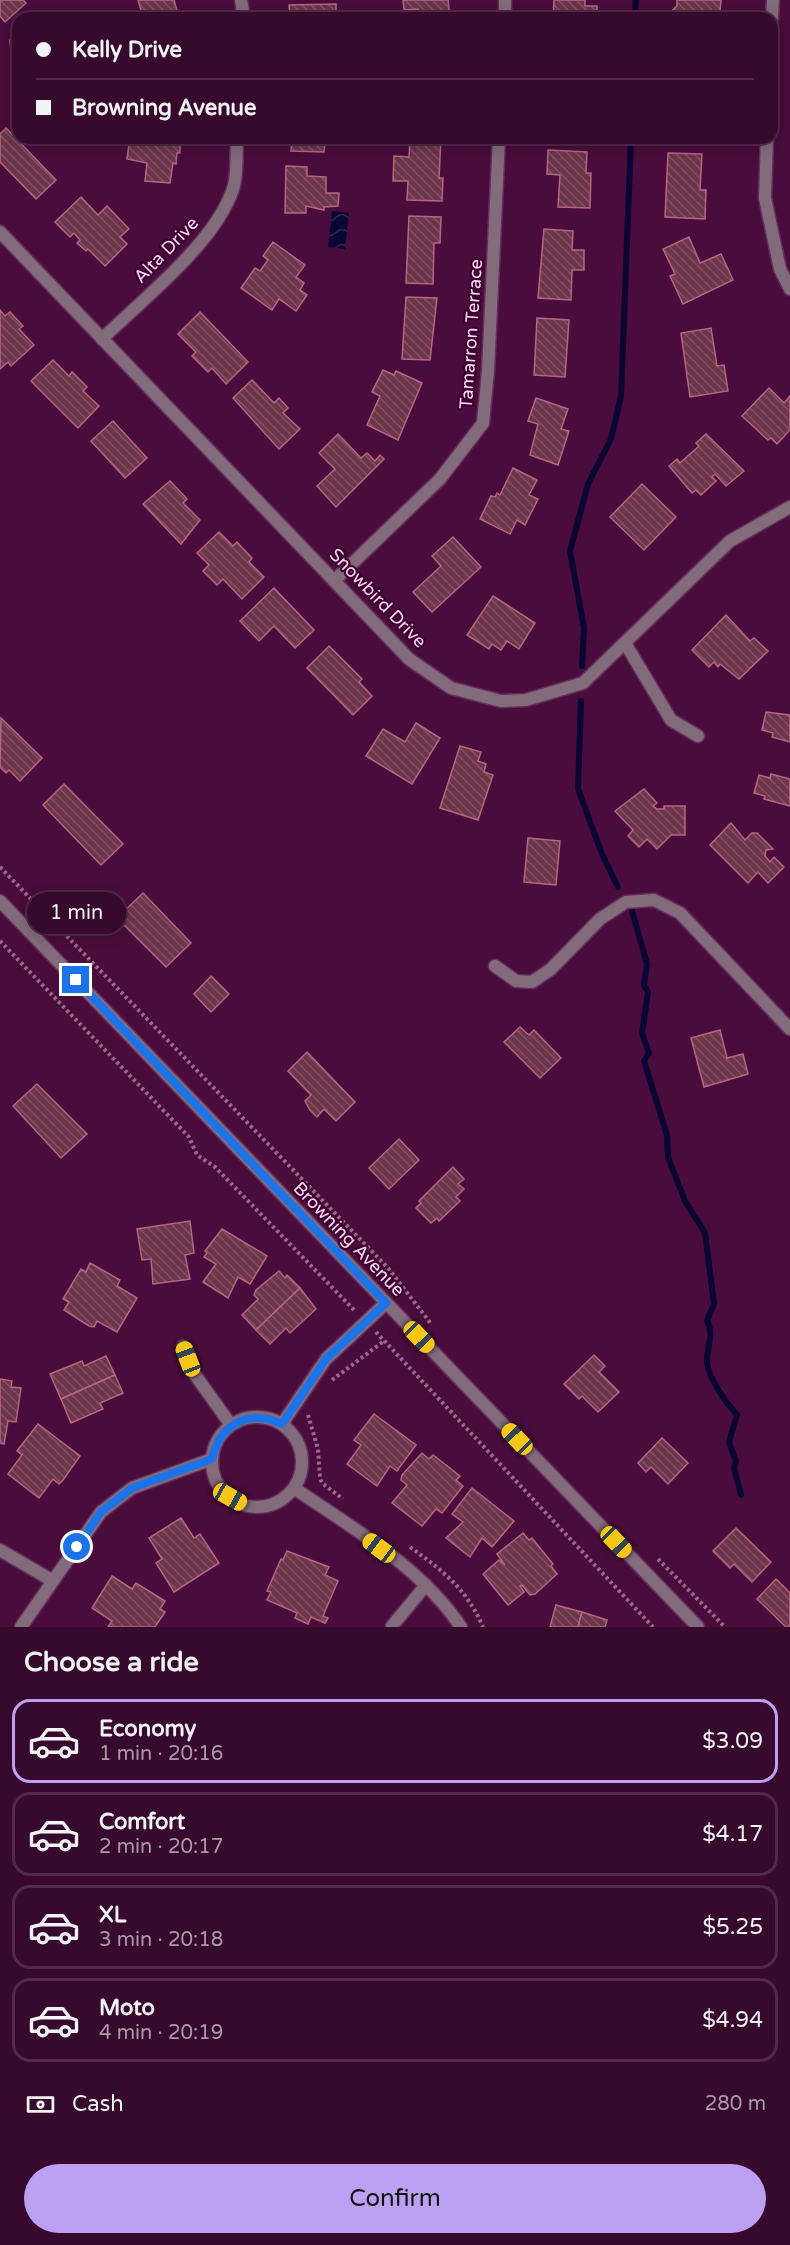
<!DOCTYPE html>
<html lang="en">
<head>
<meta charset="utf-8">
<style>
	:root { --surface:#37092d; --page:#421739; --text:#f1f3f6; --muted:#aa9aaa; --line:#512a49; --accent:#bca0f2 }
	body { margin:0; font-family:"Varela Round",sans-serif; background:var(--page); color:var(--text); height:100vh; display:flex; flex-direction:column; font-size:22px; white-space:nowrap }
	* { box-sizing:border-box; margin:0 }
	p { font-size:20px; color:var(--muted) }
	.icon { flex:none; width:33px; height:33px; fill:none; stroke:currentColor; stroke-width:2; stroke-linecap:round; stroke-linejoin:round }
	.map { position:relative; height:1627px; overflow:hidden }
	.side { display:flex; flex-direction:column; background:var(--surface); flex:1 }
	.side>* { flex:none }
	.banner { position:absolute; left:12px; top:12px; width:766px; height:132px; border-radius:18px; box-shadow:0 3px 15px #0003,0 0 0 2px var(--line); display:grid; align-content:center; height:132px; padding:0 24px; background:var(--surface) }
	.end { position:absolute; width:27px; height:27px; margin:-14px; border:8px solid #1a73e8; background:#fff; box-shadow:0 0 0 3px #fff }
	.from { border-radius:50% }
	.bubble { position:absolute; height:42px; border-radius:21px; background:var(--surface); box-shadow:0 3px 15px #0003,0 0 0 2px var(--line); font-size:20px; font-weight:600; line-height:42px; text-align:center }
	.car { position:absolute; width:18px; height:36px; margin:-18px -9px; border-radius:8px; box-shadow:0 0 4px 2px #0007; background:linear-gradient(#f5c518 24%,#345 0 40%,#f5c518 0 76%,#345 0 86%,#f5c518 0) }
	.banner b { display:flex; align-items:center; gap:21px; height:57px; font-size:22px }
	.banner b+b { border-top:2px solid var(--line) }
	.banner i { width:15px; height:15px; background:var(--text) }
	ul { padding:0; list-style:none }
	li { display:flex; align-items:center; gap:18px; height:84px; margin:0 12px 9px; padding:0 12px; border:3px solid var(--line); border-radius:18px }
	li div { flex:1 }
	li b { display:block; font-size:22px }
	li em { font-style:normal; font-weight:600 }
	li.current { border-color:var(--accent) }
	li>.icon { width:54px; height:54px; stroke-width:1.5 }
	h2 { padding:0 24px; font-size:27px; line-height:72px }
	.pay { display:flex; align-items:center; gap:15px; height:66px; padding:0 24px; font-size:22px }
	.pay p { margin-inline-start:auto }
	.action { display:flex; gap:12px; margin-top:auto; padding:12px 24px }
	.action a { flex:1; height:69px; border-radius:36px; background:var(--accent); color:#111; font-size:24px; font-weight:600; line-height:69px; text-align:center }
	.map>svg:first-child { display:block }
	.water { fill:url(#water-waves) }
	.lines { fill:none; stroke-linecap:round; stroke-linejoin:round }
	.stream { stroke:#0a0531; stroke-width:6 }
	.building { fill:url(#building-back-hatch); stroke:#b66683; stroke-width:1.5 }
	.minor-casing { stroke:#662d59; stroke-width:15 }
	.tertiary-casing { stroke:#662d59; stroke-width:15 }
	.path { stroke:#9b698e; stroke-width:4; stroke-dasharray:3 3; stroke-linecap:butt }
	.minor { stroke:#826b7b; stroke-width:12 }
	.tertiary { stroke:#826b7b; stroke-width:12 }
	.route { stroke:#1a73e8; stroke-width:8 }
	.labels { text-anchor:middle; stroke-width:4.5; stroke-linejoin:round; paint-order:stroke }
	.street-label { font-size:18px; fill:#ffd9f2; stroke:#3e0032 }
</style>
</head>
<body>
<div class="map">
<svg width="790" height="1627" viewBox="0 0 790 1627">
	<defs>
		<pattern id="water-waves" width="16" height="10" patternUnits="userSpaceOnUse" patternTransform="scale(1.5)"><rect width="16" height="10" fill="#0a0531"/><path d="M0 5q4-4 8 0t8 0" fill="none" stroke="#2f294f"/></pattern>
		<pattern id="building-back-hatch" width="6" height="6" patternUnits="userSpaceOnUse" patternTransform="scale(1.5)"><rect width="6" height="6" fill="#6c3549"/><path d="M-1 5l2 2M0 0l6 6M5-1l2 2" fill="none" stroke="#825264"/></pattern>
	</defs>
	<rect width="100%" height="100%" fill="#490c3c"/>
	<path class="water" d="M 332,211 L 349,213 L 345,249 L 328,247 Z"/>
	<g class="lines">
		<g class="stream">
			<path d="M 635,18 L 636,0"/>
			<path d="M 582,666 L 584,628 L 570,551 L 588,484 L 611,439 L 621,396 L 631,138"/>
			<path d="M 581,701 L 578,789 L 602,854 L 618,887"/>
			<path d="M 632,911 L 647,964 L 644,985 L 648,992 L 642,1033 L 649,1053 L 644,1061 L 667,1135 L 668,1157 L 685,1201 L 705,1233 L 714,1304 L 707,1321 C 715,1336 706,1347 707,1362 C 709,1379 726,1403 737,1415 L 729,1442 L 736,1461 L 734,1468 L 741,1495"/>
		</g>
	</g>
	<g class="building">
		<path d="M 0,0 L 23,0 L 26,3 L 5,22 L 0,16 Z"/>
		<path d="M 138,0 L 174,0 L 179,18 L 148,18 L 146,12 L 142,14 Z"/>
		<path d="M 403,0 L 448,0 L 450,18 L 419,18 L 418,9 L 404,10 Z"/>
		<path d="M 554,0 L 585,0 L 585,6 L 597,6 L 597,18 L 553,18 Z"/>
		<path d="M 677,0 L 721,0 L 720,12 L 713,18 L 670,18 L 667,15 L 677,6 Z"/>
		<path d="M 336,4 L 336,18 L 290,18 L 289,5 Z"/>
		<path d="M 10,40 L 18,40 L 18,67 L 12,67 Z"/>
		<path d="M 6,128 L 56,180 L 36,199 L 0,162 L 0,134 Z"/>
		<path d="M 139,138 L 180,138 L 180,153 L 177,153 L 176,164 L 173,163 L 170,183 L 145,181 L 147,163 L 127,159 L 129,144 L 138,145 Z"/>
		<path d="M 292,138 L 337,138 L 337,141 L 325,141 L 324,152 L 291,151 Z"/>
		<path d="M 410,138 L 441,138 L 439,178 L 443,178 L 442,201 L 407,200 L 408,181 L 393,181 L 394,156 L 409,157 Z"/>
		<path d="M 548,150 L 587,152 L 586,173 L 591,173 L 590,208 L 558,207 L 560,175 L 547,174 Z"/>
		<path d="M 668,153 L 702,154 L 700,190 L 706,190 L 705,219 L 665,217 Z"/>
		<path d="M 286,166 L 307,167 L 307,176 L 326,177 L 326,193 L 339,193 L 338,206 L 324,207 L 324,210 L 306,206 L 306,213 L 285,213 Z"/>
		<path d="M 81,197 L 98,215 L 107,206 L 129,229 L 120,237 L 127,244 L 105,266 L 88,249 L 86,251 L 77,243 L 80,240 L 74,233 L 70,237 L 55,222 Z"/>
		<path d="M 409,216 L 441,217 L 440,243 L 434,243 L 433,284 L 406,283 Z"/>
		<path d="M 544,229 L 573,231 L 572,250 L 584,250 L 584,270 L 572,270 L 571,300 L 538,298 Z"/>
		<path d="M 689,237 L 700,263 L 721,254 L 733,280 L 683,304 L 670,276 L 675,274 L 663,249 Z"/>
		<path d="M 273,242 L 305,265 L 296,277 L 304,283 L 300,290 L 307,295 L 296,311 L 279,299 L 272,310 L 241,288 L 255,268 L 260,271 L 268,260 L 263,256 Z"/>
		<path d="M 406,297 L 437,298 L 430,360 L 402,359 Z"/>
		<path d="M 0,310 L 5,316 L 10,312 L 23,326 L 19,329 L 34,345 L 11,366 L 8,362 L 0,369 Z"/>
		<path d="M 200,312 L 248,362 L 226,384 L 212,368 L 208,372 L 192,356 L 196,352 L 178,334 Z"/>
		<path d="M 537,318 L 569,320 L 565,377 L 534,375 Z"/>
		<path d="M 711,328 L 717,366 L 724,365 L 728,391 L 690,397 L 681,333 Z"/>
		<path d="M 53,360 L 69,376 L 72,372 L 87,387 L 83,391 L 99,406 L 78,428 L 31,381 Z"/>
		<path d="M 383,370 L 394,375 L 396,371 L 422,383 L 398,440 L 367,425 L 380,396 L 372,392 Z"/>
		<path d="M 252,380 L 274,403 L 279,398 L 288,408 L 283,413 L 300,429 L 279,449 L 233,398 Z"/>
		<path d="M 769,388 L 784,403 L 790,396 L 790,430 L 777,444 L 771,438 L 768,440 L 742,416 Z"/>
		<path d="M 536,398 L 568,409 L 561,429 L 569,431 L 558,465 L 530,455 L 538,424 L 528,421 Z"/>
		<path d="M 113,421 L 147,458 L 125,478 L 91,441 Z"/>
		<path d="M 338,434 L 361,458 L 367,453 L 375,461 L 380,455 L 384,459 L 336,507 L 317,486 L 335,469 L 319,453 Z"/>
		<path d="M 706,434 L 744,471 L 726,486 L 715,474 L 712,477 L 716,481 L 701,495 L 696,490 L 692,493 L 669,466 L 677,459 L 680,463 L 699,446 L 696,443 Z"/>
		<path d="M 513,468 L 537,480 L 529,495 L 538,499 L 525,525 L 517,520 L 510,534 L 480,519 L 491,496 L 495,497 L 497,493 L 500,495 Z"/>
		<path d="M 170,481 L 187,499 L 183,503 L 200,520 L 181,544 L 143,504 Z"/>
		<path d="M 642,484 L 676,517 L 644,550 L 610,517 Z"/>
		<path d="M 219,532 L 233,546 L 237,542 L 252,558 L 249,562 L 264,577 L 242,599 L 223,579 L 217,585 L 203,571 L 209,565 L 197,553 Z"/>
		<path d="M 453,537 L 481,567 L 432,612 L 413,592 L 441,566 L 432,556 Z"/>
		<path d="M 274,588 L 314,630 L 295,648 L 274,626 L 259,641 L 240,621 Z"/>
		<path d="M 493,596 L 535,623 L 519,649 L 507,641 L 501,650 L 492,644 L 489,649 L 467,635 Z"/>
		<path d="M 726,615 L 750,641 L 754,638 L 768,651 L 739,679 L 720,664 L 718,667 L 714,662 L 709,667 L 692,650 Z"/>
		<path d="M 329,646 L 362,679 L 359,682 L 372,696 L 353,715 L 307,668 Z"/>
		<path d="M 766,712 L 790,715 L 790,742 L 772,737 L 773,733 L 762,730 Z"/>
		<path d="M 1,718 L 42,758 L 20,781 L 9,770 L 6,773 L 0,767 Z"/>
		<path d="M 416,723 L 440,738 L 412,784 L 366,756 L 383,729 L 405,742 Z"/>
		<path d="M 460,746 L 481,752 L 478,761 L 486,764 L 484,772 L 493,775 L 478,820 L 440,808 Z"/>
		<path d="M 771,774 L 790,779 L 790,806 L 764,799 L 765,796 L 754,793 L 759,775 L 770,778 Z"/>
		<path d="M 64,784 L 123,844 L 101,865 L 43,805 Z"/>
		<path d="M 644,789 L 657,803 L 653,806 L 657,809 L 664,809 L 664,806 L 685,806 L 685,835 L 671,835 L 657,849 L 647,839 L 639,847 L 628,836 L 633,830 L 615,811 Z"/>
		<path d="M 731,823 L 745,840 L 752,833 L 757,833 L 773,849 L 766,850 L 765,856 L 770,862 L 774,857 L 784,867 L 768,883 L 758,872 L 748,883 L 710,845 Z"/>
		<path d="M 528,838 L 560,841 L 556,885 L 524,882 Z"/>
		<path d="M 143,893 L 191,943 L 166,967 L 117,918 Z"/>
		<path d="M 211,976 L 229,994 L 211,1012 L 194,994 Z"/>
		<path d="M 520,1027 L 529,1035 L 534,1030 L 561,1058 L 540,1078 L 504,1042 Z"/>
		<path d="M 720,1030 L 727,1058 L 743,1054 L 748,1074 L 704,1087 L 691,1038 Z"/>
		<path d="M 307,1052 L 355,1102 L 336,1121 L 324,1109 L 317,1117 L 310,1110 L 305,1101 L 311,1095 L 288,1071 Z"/>
		<path d="M 37,1084 L 87,1134 L 61,1158 L 13,1106 Z"/>
		<path d="M 399,1139 L 419,1160 L 389,1189 L 369,1168 Z"/>
		<path d="M 453,1167 L 464,1179 L 458,1184 L 464,1189 L 456,1197 L 460,1201 L 439,1221 L 437,1218 L 431,1223 L 416,1208 L 421,1203 L 419,1201 Z"/>
		<path d="M 190,1221 L 194,1253 L 185,1255 L 190,1279 L 153,1284 L 151,1259 L 142,1260 L 137,1229 Z"/>
		<path d="M 222,1229 L 267,1256 L 250,1284 L 238,1277 L 228,1298 L 203,1282 L 216,1264 L 204,1257 L 207,1253 L 205,1251 Z"/>
		<path d="M 90,1263 L 120,1280 L 117,1286 L 137,1298 L 117,1332 L 97,1321 L 94,1327 L 89,1326 L 64,1310 L 69,1302 L 63,1299 L 81,1269 L 86,1272 Z"/>
		<path d="M 279,1271 L 285,1278 L 287,1275 L 300,1288 L 256,1330 L 242,1315 L 258,1299 L 254,1295 L 256,1290 Z"/>
		<path d="M 300,1288 L 316,1309 L 290,1333 L 286,1328 L 270,1344 L 256,1330 Z"/>
		<path d="M 594,1355 L 605,1366 L 599,1372 L 619,1392 L 598,1412 L 582,1396 L 579,1399 L 564,1384 Z"/>
		<path d="M 106,1356 L 115,1375 L 61,1399 L 50,1374 L 82,1361 L 84,1366 Z"/>
		<path d="M 115,1375 L 123,1393 L 100,1403 L 103,1409 L 71,1423 L 61,1399 Z"/>
		<path d="M 0,1379 L 12,1381 L 11,1387 L 21,1388 L 16,1422 L 8,1421 L 4,1444 L 0,1443 Z"/>
		<path d="M 374,1414 L 416,1445 L 397,1471 L 390,1466 L 377,1486 L 347,1464 L 361,1445 L 354,1440 Z"/>
		<path d="M 38,1424 L 80,1456 L 63,1480 L 59,1484 L 53,1479 L 39,1498 L 8,1474 L 22,1455 L 17,1451 Z"/>
		<path d="M 662,1438 L 688,1463 L 668,1484 L 651,1467 L 646,1472 L 638,1463 Z"/>
		<path d="M 422,1453 L 429,1459 L 433,1455 L 460,1476 L 456,1480 L 463,1486 L 442,1513 L 436,1509 L 422,1526 L 392,1503 L 407,1485 L 401,1480 L 402,1475 Z"/>
		<path d="M 472,1488 L 514,1521 L 492,1547 L 482,1538 L 470,1557 L 446,1538 L 463,1522 L 452,1514 Z"/>
		<path d="M 181,1518 L 194,1538 L 200,1534 L 219,1563 L 174,1592 L 156,1563 L 162,1559 L 149,1538 Z"/>
		<path d="M 736,1528 L 771,1562 L 752,1582 L 734,1564 L 730,1568 L 713,1551 Z"/>
		<path d="M 523,1533 L 529,1540 L 532,1538 L 553,1564 L 551,1566 L 557,1574 L 535,1594 L 530,1595 L 522,1585 L 520,1586 L 524,1592 L 508,1605 L 483,1574 L 499,1560 L 505,1565 L 497,1554 Z"/>
		<path d="M 287,1551 L 329,1567 L 325,1575 L 338,1581 L 323,1616 L 328,1618 L 325,1623 L 311,1617 L 308,1624 L 295,1618 L 297,1613 L 267,1600 L 271,1592 L 267,1591 L 281,1559 L 283,1560 Z"/>
		<path d="M 112,1576 L 132,1589 L 136,1583 L 165,1601 L 160,1609 L 165,1612 L 155,1627 L 108,1627 L 112,1621 L 92,1608 Z"/>
		<path d="M 776,1579 L 790,1593 L 790,1627 L 786,1627 L 757,1599 Z"/>
		<path d="M 556,1605 L 582,1612 L 578,1627 L 550,1627 Z"/>
		<path d="M 582,1612 L 607,1620 L 605,1627 L 578,1627 Z"/>
	</g>
	<g class="lines">
		<g class="minor-casing">
			<g id="minor">
				<path d="M 241,0 L 244,18"/>
				<path d="M 505,18 L 505,0"/>
				<path d="M 772,18 L 773,0"/>
				<path d="M 767,138 L 765,198 L 780,269 L 790,289"/>
				<path d="M 0,232 L 409,659 L 451,688 L 501,701 L 526,700 L 583,683 L 730,541 L 790,507"/>
				<path d="M 102,339 C 143,299 215,243 233,189 C 238,174 236,154 237,138"/>
				<path d="M 335,580 L 440,479 L 483,423 L 488,371 L 499,138"/>
				<path d="M 625,643 L 671,720 L 698,736"/>
				<path d="M 495,966 L 516,981 L 532,982 L 551,969 L 600,919 L 626,902 L 654,900 L 680,913 L 790,1029"/>
				<path d="M 183,1346 L 193,1372 L 231,1425"/>
				<circle cx="257" cy="1462" r="45"/>
				<path d="M 282,1424 L 326,1359 L 386,1303"/>
				<path d="M 294,1488 C 352,1528 421,1567 461,1627"/>
				<path d="M 0,1550 L 53,1581"/>
				<path d="M 392,1626 L 426,1585"/>
				<path d="M 21,1627 L 101,1512 L 132,1488 L 212,1459"/>
			</g>
		</g>
		<g class="tertiary-casing">
			<path id="tertiary" d="M 0,901 L 698,1627"/>
		</g>
		<g class="path">
			<path d="M 0,867 L 388,1268 L 432,1325"/>
			<path d="M 0,941 L 189,1137 L 197,1155 L 215,1167 L 356,1312"/>
			<path d="M 376,1332 L 653,1627"/>
			<path d="M 332,1380 L 384,1341"/>
			<path d="M 308,1415 L 318,1449 L 320,1478 L 322,1483 L 343,1499"/>
			<path d="M 410,1547 C 443,1571 466,1588 483,1627"/>
			<path d="M 658,1559 L 725,1627"/>
		</g>
		<use href="#minor" class="minor"/>
		<use href="#tertiary" class="tertiary"/>
	</g>
	<g class="lines">
		<path class="route" d="M 76,980 L 386,1303 L 326,1359 L 282,1424 C 248,1409 220,1424 212,1459 L 132,1488 L 101,1512 L 77,1547"/>
	</g>
	<g class="labels">
		<g class="street-label">
			<text transform="translate(166 250) rotate(-46)" y="6">Alta Drive</text>
			<text transform="translate(471 334) rotate(-86)" y="6">Tamarron Terrace</text>
			<text transform="translate(378 598) rotate(46)" y="6">Snowbird Drive</text>
			<text transform="translate(349 1239) rotate(46)" y="6">Browning Avenue</text>
		</g>
	</g>
</svg>
<i class="end from" style="left:77px;top:1547px"></i>
<i class="end" style="left:76px;top:980px"></i>
<div class="bubble" style="left:27px;top:892px;width:99px">1 min</div>
<i class="car" style="left:419px;top:1337px;rotate:136deg"></i>
<i class="car" style="left:188px;top:1359px;rotate:339deg"></i>
<i class="car" style="left:517px;top:1439px;rotate:316deg"></i>
<i class="car" style="left:230px;top:1497px;rotate:119deg"></i>
<i class="car" style="left:616px;top:1542px;rotate:136deg"></i>
<i class="car" style="left:379px;top:1548px;rotate:307deg"></i>
<div class="banner">
<b><i class="from"></i>Kelly Drive</b>
<b><i></i>Browning Avenue</b>
</div>
</div>
<section class="side">
<h2>Choose a ride</h2>
<ul>
<li class="current"><svg class="icon" aria-label="car" viewBox="0 0 24 24"><path d="M5 17H2v-5l4-1 3-4h7l3 4 3 1v5h-3M9 17h6M6 11h13"/><circle cx="7" cy="17" r="2"/><circle cx="17" cy="17" r="2"/></svg><div><b>Economy</b><p>1 min · 20:16</p></div><em>$3.09</em></li>
<li><svg class="icon" aria-label="car" viewBox="0 0 24 24"><path d="M5 17H2v-5l4-1 3-4h7l3 4 3 1v5h-3M9 17h6M6 11h13"/><circle cx="7" cy="17" r="2"/><circle cx="17" cy="17" r="2"/></svg><div><b>Comfort</b><p>2 min · 20:17</p></div><em>$4.17</em></li>
<li><svg class="icon" aria-label="car" viewBox="0 0 24 24"><path d="M5 17H2v-5l4-1 3-4h7l3 4 3 1v5h-3M9 17h6M6 11h13"/><circle cx="7" cy="17" r="2"/><circle cx="17" cy="17" r="2"/></svg><div><b>XL</b><p>3 min · 20:18</p></div><em>$5.25</em></li>
<li><svg class="icon" aria-label="car" viewBox="0 0 24 24"><path d="M5 17H2v-5l4-1 3-4h7l3 4 3 1v5h-3M9 17h6M6 11h13"/><circle cx="7" cy="17" r="2"/><circle cx="17" cy="17" r="2"/></svg><div><b>Moto</b><p>4 min · 20:19</p></div><em>$4.94</em></li>
</ul>
<div class="pay"><svg class="icon" aria-label="cash" viewBox="0 0 24 24"><path d="M3 7h18v10H3z"/><circle cx="12" cy="12" r="2"/></svg>Cash<p>280 m</p></div>
<div class="action"><a>Confirm</a></div>
</section>
</body>
</html>
